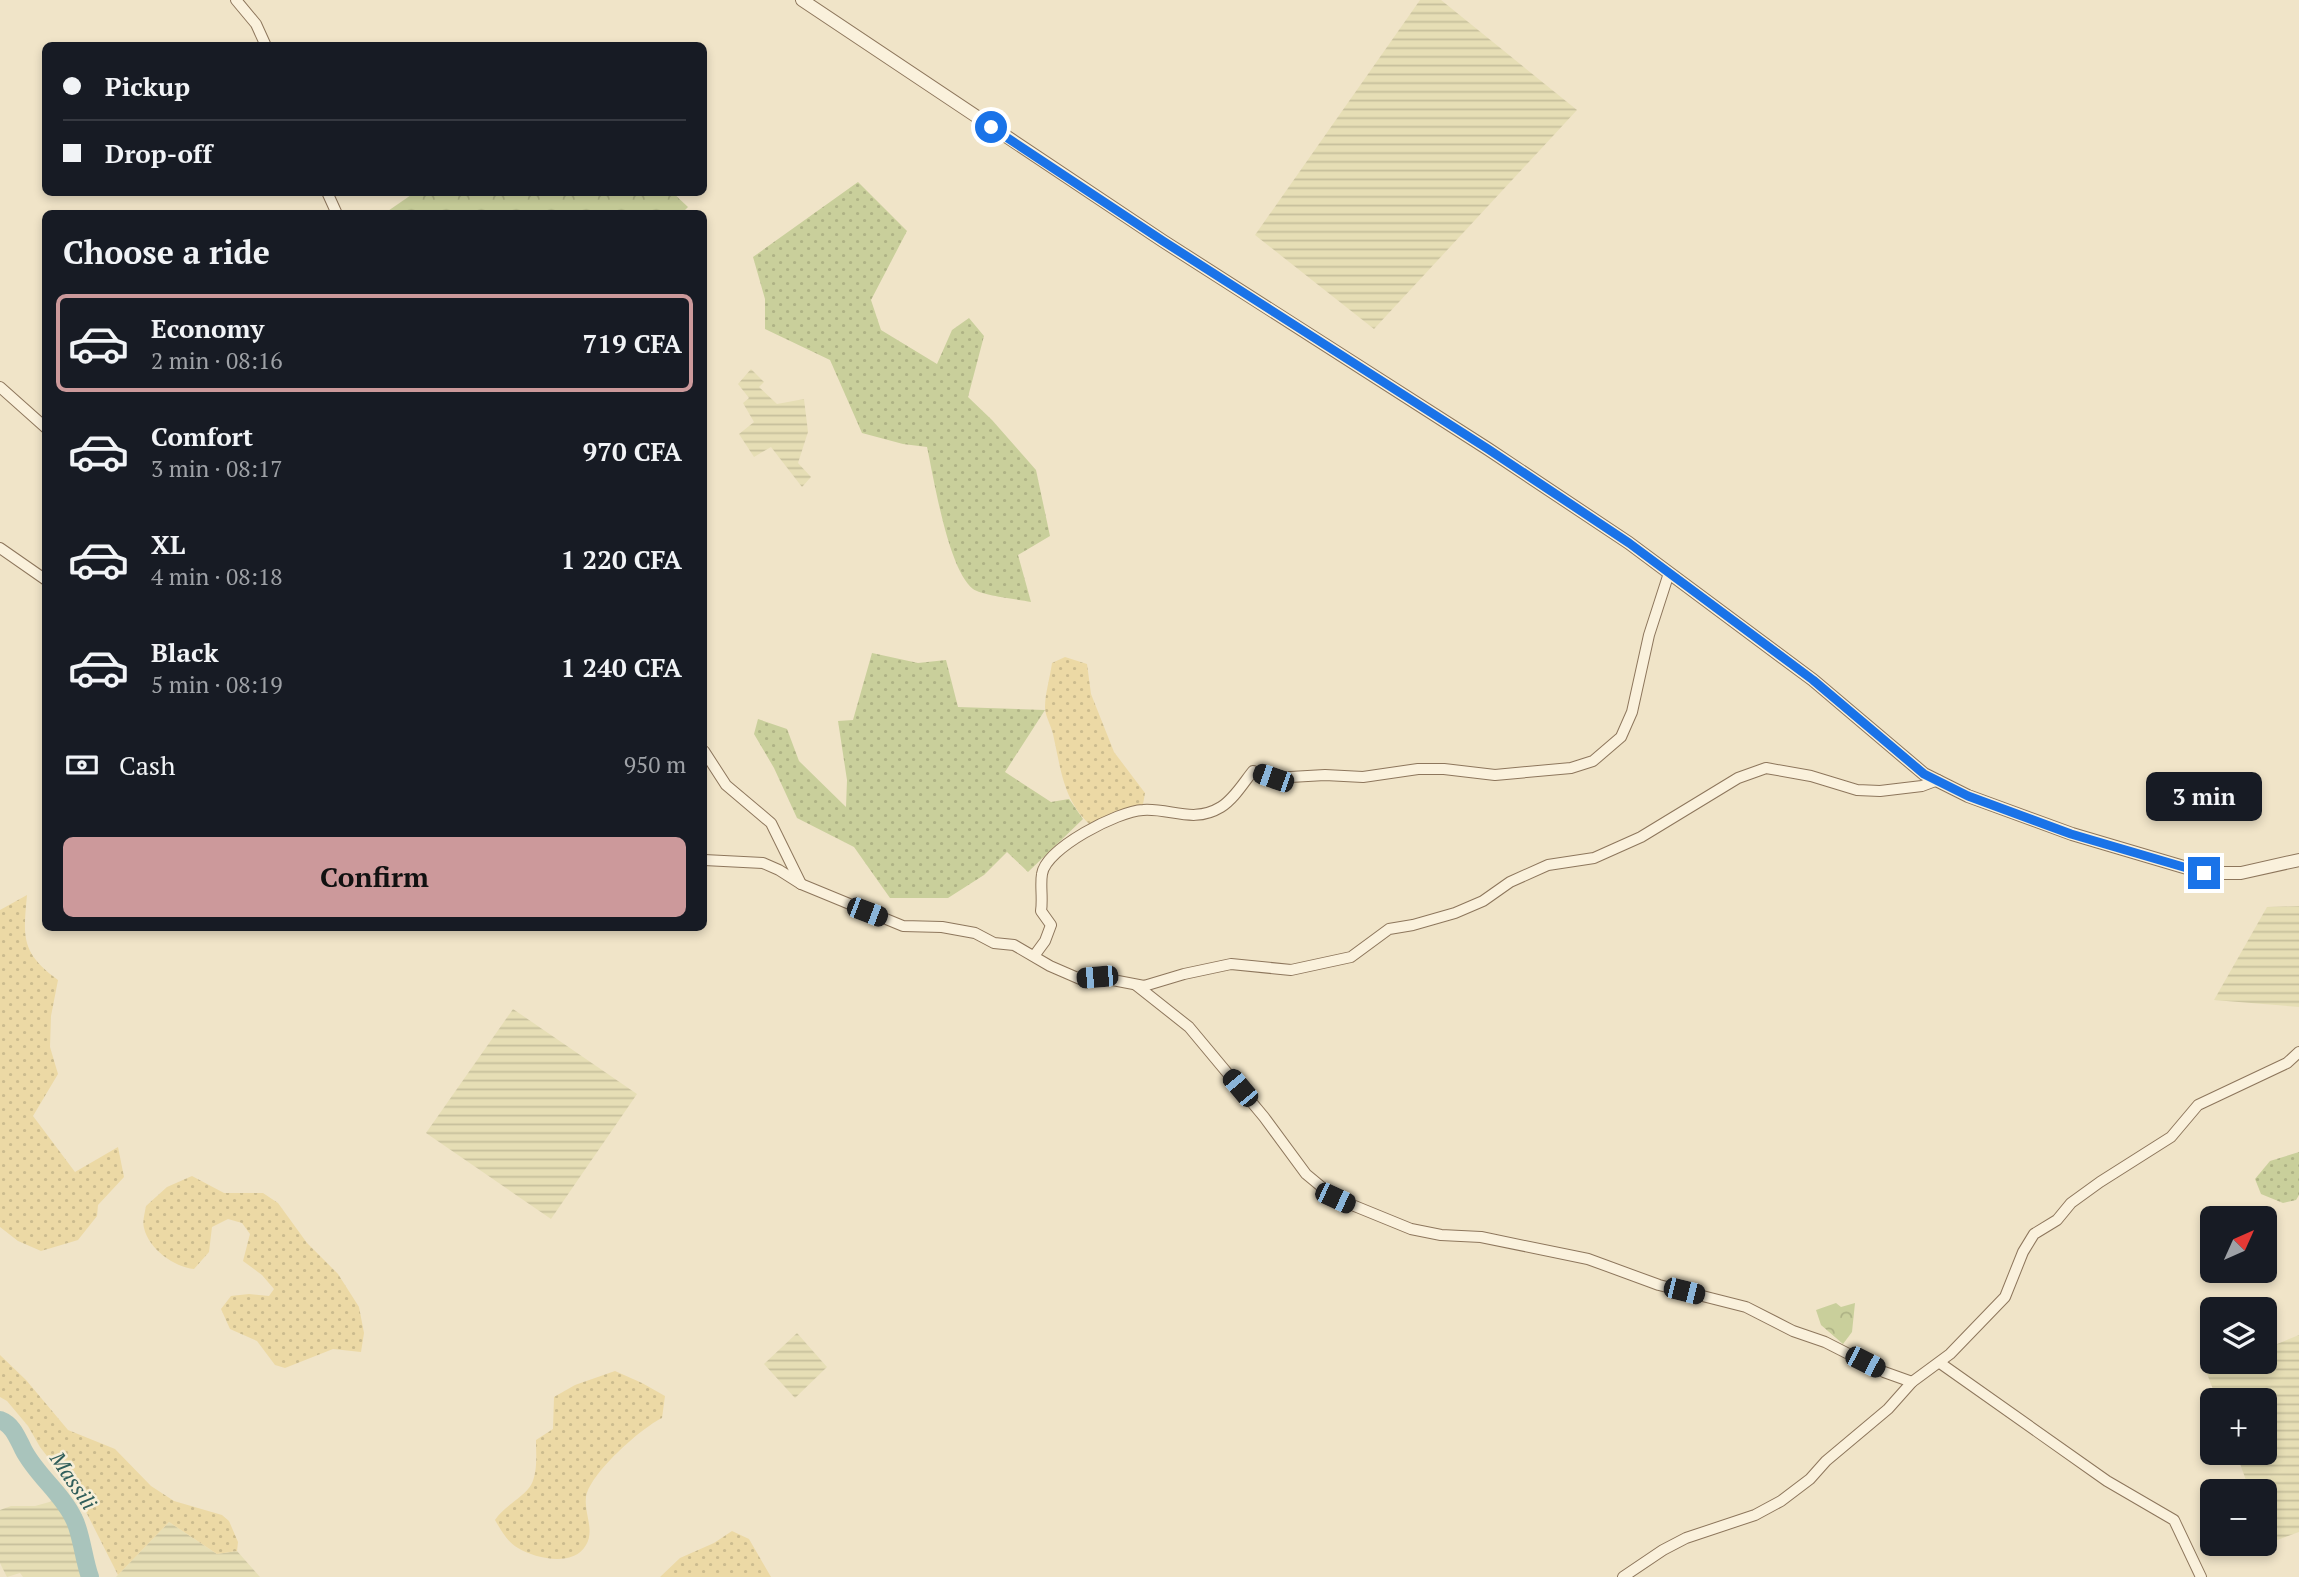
<!DOCTYPE html>
<html lang="en">
<head>
<meta charset="utf-8">
<style>
	:root { --surface:#171b24; --page:#20242c; --text:#f1f3f6; --muted:#9ea1a6; --line:#363941; --accent:#cc999b }
	body { margin:0; font-family:"PT Serif",serif; background:var(--page); color:var(--text); height:100vh; display:flex; flex-direction:column; font-size:26px; white-space:nowrap }
	* { box-sizing:border-box; margin:0 }
	p { font-size:23px; color:var(--muted) }
	.icon { flex:none; width:38px; height:38px; fill:none; stroke:currentColor; stroke-width:2; stroke-linecap:round; stroke-linejoin:round }
	.map { position:relative; flex:1; overflow:hidden }
	.sheet { position:absolute; left:42px; top:210px; width:665px; height:721px; display:flex; flex-direction:column; background:var(--surface); border-radius:10px; box-shadow:0 4px 10px #0003 }
	.sheet>* { flex:none }
	.guide { position:absolute; left:42px; top:42px; width:665px; height:154px; border-radius:10px; box-shadow:0 4px 10px #0003; display:grid; align-content:center; height:154px; padding:0 21px; background:var(--surface) }
	.needle { width:46px; rotate:45deg }
	.buttons { position:absolute; left:2200px; top:1206px; display:grid; gap:14px }
	.buttons a { display:grid; place-items:center; width:77px; height:77px; border-radius:10px; background:var(--surface); box-shadow:0 4px 10px #0003; font-size:35px }
	.end { position:absolute; width:32px; height:32px; margin:-16px; border:9px solid #1a73e8; background:#fff; box-shadow:0 0 0 4px #fff }
	.from { border-radius:50% }
	.bubble { position:absolute; height:49px; border-radius:10px; background:var(--surface); box-shadow:0 4px 10px #0003; font-size:23px; font-weight:600; line-height:49px; text-align:center }
	.car { position:absolute; width:21px; height:42px; margin:-21px -10px; border-radius:9px; box-shadow:0 0 5px 2px #0007; background:linear-gradient(#222 24%,#8ab4d8 0 40%,#222 0 76%,#8ab4d8 0 86%,#222 0) }
	.guide b { display:flex; align-items:center; gap:24px; height:66px; font-size:26px }
	.guide b+b { border-top:2px solid var(--line) }
	.guide i { width:18px; height:18px; background:var(--text) }
	ul { padding:0; list-style:none }
	li { display:flex; align-items:center; gap:21px; height:98px; margin:0 14px 10px; padding:0 7px; border:4px solid transparent; border-radius:10px }
	li div { flex:1 }
	li b { display:block; font-size:26px }
	li em { font-style:normal; font-weight:600 }
	li.active { border-color:var(--accent) }
	li>.icon { width:63px; height:63px; stroke-width:1.5 }
	h2 { padding:0 21px; font-size:32px; line-height:84px }
	.pay { display:flex; align-items:center; gap:18px; height:77px; padding:0 21px; font-size:26px }
	.pay p { margin-inline-start:auto }
	.cta { display:flex; gap:14px; margin-top:auto; padding:14px 21px }
	.cta a { flex:1; height:80px; border-radius:10px; background:var(--accent); color:#111; font-size:28px; font-weight:600; line-height:80px; text-align:center }
	.map>svg:first-child { display:block }
	.farmland { fill:url(#farmland-rules) }
	.green { fill:url(#green-dots) }
	.forest { fill:url(#forest-crowns) }
	.sand { fill:url(#sand-dots) }
	.lines { fill:none; stroke-linecap:round; stroke-linejoin:round }
	.river { stroke:#a9c4bc; stroke-width:18 }
	.minor-casing { stroke:#8d765c; stroke-width:12 }
	.tertiary-casing { stroke:#8d765c; stroke-width:14 }
	.minor { stroke:#faf1dc; stroke-width:10 }
	.tertiary { stroke:#faf1dc; stroke-width:12 }
	.route { stroke:#1a73e8; stroke-width:9 }
	.labels { text-anchor:middle; stroke-width:5; stroke-linejoin:round; paint-order:stroke }
	.water-label { font-size:21px; font-style:italic; fill:#2f5d5a; stroke:#f7eed8 }
</style>
</head>
<body>
<div class="map">
<svg width="2299" height="1577" viewBox="0 0 2299 1577">
	<defs>
		<pattern id="farmland-rules" width="6" height="5" patternUnits="userSpaceOnUse" patternTransform="scale(1.75)"><rect width="6" height="5" fill="#e6deb5"/><path d="M0 2.5h6" fill="none" stroke="#c6bf9b"/></pattern>
		<pattern id="green-dots" width="8" height="8" patternUnits="userSpaceOnUse" patternTransform="scale(1.75)"><rect width="8" height="8" fill="#c9cf9b"/><path d="M2 2h.1M6 6h.1" fill="none" stroke="#aeb285" stroke-width="1.8" stroke-linecap="round"/></pattern>
		<pattern id="forest-crowns" width="20" height="18" patternUnits="userSpaceOnUse" patternTransform="scale(1.75)"><rect width="20" height="18" fill="#c9cf9b"/><path d="M2 6a3 3 0 1 1 6 0M12 15a3 3 0 1 1 6 0" fill="none" stroke="#aeb285"/></pattern>
		<pattern id="sand-dots" width="8" height="8" patternUnits="userSpaceOnUse" patternTransform="scale(1.75)"><rect width="8" height="8" fill="#ecd9a5"/><path d="M2 2h.1M6 6h.1" fill="none" stroke="#cbbb8e" stroke-width="1.8" stroke-linecap="round"/></pattern>
	</defs>
	<rect width="100%" height="100%" fill="#f0e4c8"/>
	<g class="farmland">
		<path d="M 1420,0 L 1441,0 L 1577,110 L 1374,329 L 1255,235 Z"/>
		<path d="M 751,369 L 764,382 L 759,387 L 777,404 L 804,399 L 808,432 L 798,463 L 811,477 L 802,487 L 771,447 L 754,457 L 739,434 L 754,422 L 743,403 L 749,398 L 738,384 Z"/>
		<path d="M 2299,906 L 2299,1007 L 2214,1000 L 2267,907 Z"/>
		<path d="M 513,1009 L 637,1094 L 551,1219 L 426,1133 Z"/>
		<path d="M 797,1333 L 827,1367 L 795,1398 L 764,1364 Z"/>
		<path d="M 2299,1335 L 2299,1532 L 2269,1543 L 2265,1531 L 2264,1491 L 2250,1491 L 2236,1453 L 2264,1452 L 2264,1400 L 2217,1400 L 2206,1371 L 2230,1362 L 2264,1362 L 2265,1349 Z"/>
		<path d="M 53,1501 L 71,1528 L 83,1577 L 23,1577 L 20,1573 L 7,1577 L 0,1563 L 0,1510 L 11,1506 L 35,1506 Z"/>
		<path d="M 169,1522 L 217,1554 L 237,1551 L 260,1577 L 116,1577 Z"/>
	</g>
	<g class="green">
		<path d="M 858,182 L 907,231 L 871,300 L 881,330 L 937,364 L 952,330 L 969,318 L 984,336 L 968,397 L 992,420 L 1036,470 L 1050,536 L 1018,555 L 1031,602 C 1018,599 983,596 973,589 C 948,569 934,479 927,447 L 903,444 L 862,433 L 830,360 L 765,329 L 765,299 L 753,257 Z"/>
		<path d="M 872,653 L 918,663 L 946,660 L 958,707 L 1045,710 L 1005,772 L 1051,802 L 1069,799 L 1083,819 L 1028,872 L 1007,852 L 984,875 L 948,898 L 890,898 L 854,847 L 797,818 L 774,768 L 754,734 L 758,719 L 787,729 L 799,761 L 846,807 L 847,780 L 838,721 L 853,720 Z"/>
		<path d="M 2299,1152 L 2299,1195 L 2296,1200 L 2283,1203 L 2261,1194 L 2255,1179 L 2270,1161 Z"/>
	</g>
	<g class="forest">
		<path d="M 414,193 L 673,193 L 688,207 L 681,214 L 385,213 Z"/>
		<path d="M 1836,1303 L 1841,1307 L 1855,1303 L 1852,1332 L 1843,1344 L 1821,1325 L 1816,1310 Z"/>
	</g>
	<g class="sand">
		<path d="M 1065,657 L 1087,664 L 1091,694 L 1114,752 L 1145,793 L 1142,810 L 1094,828 C 1063,803 1061,769 1053,734 C 1051,725 1045,716 1045,707 C 1045,693 1050,678 1052,663 Z"/>
		<path d="M 27,895 C 23,938 21,953 58,980 L 51,1016 L 50,1047 L 58,1074 L 33,1116 L 75,1172 L 118,1147 L 124,1177 L 98,1205 L 97,1216 L 78,1240 L 41,1251 L 18,1241 L 0,1227 L 0,910 Z"/>
		<path d="M 192,1176 L 224,1193 L 263,1193 L 278,1203 L 307,1243 L 338,1274 L 359,1307 L 364,1333 L 361,1352 L 333,1349 L 285,1368 L 275,1365 L 257,1341 L 230,1329 L 221,1309 L 231,1296 L 249,1294 L 269,1296 L 274,1289 L 262,1275 L 243,1261 L 250,1234 L 242,1223 L 228,1219 L 212,1227 L 209,1252 L 194,1269 C 174,1267 149,1249 144,1228 C 142,1222 145,1212 146,1206 L 167,1187 Z"/>
		<path d="M 0,1355 L 26,1380 L 68,1430 L 115,1449 L 151,1486 L 174,1501 L 222,1515 L 229,1521 L 238,1542 L 237,1551 L 217,1554 L 169,1522 L 118,1575 L 78,1496 L 40,1447 L 28,1426 L 7,1401 L 0,1397 Z"/>
		<path d="M 615,1371 L 642,1383 L 665,1396 L 662,1418 C 641,1428 588,1475 586,1498 C 584,1513 595,1530 586,1545 C 574,1567 536,1559 518,1548 C 507,1542 501,1530 495,1520 C 504,1506 524,1497 531,1485 C 538,1472 536,1454 536,1440 L 553,1429 L 554,1397 L 575,1385 Z"/>
		<path d="M 732,1531 L 749,1539 L 771,1577 L 660,1577 L 680,1558 L 714,1543 Z"/>
	</g>
	<g class="lines">
		<path class="river" d="M 0,1420 C 13,1425 17,1437 23,1449 C 36,1475 62,1493 74,1519 C 81,1532 84,1561 90,1577"/>
		<g class="minor-casing">
			<g id="minor">
				<path d="M 236,0 L 256,24 L 266,46"/>
				<path d="M 327,192 L 337,214"/>
				<path d="M 0,387 L 46,428"/>
				<path d="M 0,548 L 46,580"/>
				<path d="M 704,751 L 726,785 L 771,823 L 801,884"/>
				<path d="M 704,860 L 763,863 L 779,870 L 801,884 L 903,926 L 942,927 L 975,933 L 994,943 L 1014,945 L 1050,966 L 1080,979 L 1097,977 L 1144,986 L 1184,974 L 1231,964 L 1291,970 L 1351,957 L 1389,929 L 1413,925 L 1455,913 L 1483,901 L 1510,882 L 1548,865 L 1594,858 L 1641,837 L 1738,778 L 1766,768 L 1811,776 L 1857,790 L 1880,791 L 1922,786 L 1938,780"/>
				<path d="M 1034,956 L 1045,941 L 1051,925 L 1041,911 C 1043,899 1040,885 1042,874 C 1046,848 1118,811 1143,810 C 1171,808 1193,824 1221,807 C 1234,799 1244,782 1253,771 L 1273,778 L 1325,775 L 1363,777 L 1418,769 L 1444,769 L 1495,775 L 1571,768 L 1593,761 L 1621,737 L 1632,712 L 1649,635 L 1669,573"/>
				<path d="M 1136,985 L 1189,1027 L 1264,1117 L 1306,1174 L 1335,1198 L 1411,1229 L 1441,1235 L 1481,1237 L 1588,1259 L 1659,1285 L 1746,1307 L 1793,1331 L 1825,1342 L 1884,1372 L 1912,1382"/>
				<path d="M 1940,1363 L 2107,1481 L 2174,1520 L 2201,1577"/>
				<path d="M 1623,1577 L 1663,1550 L 1686,1538 L 1755,1515 L 1781,1501 L 1810,1479 L 1826,1461 L 1888,1409 L 1912,1382 L 1950,1354 L 2005,1297 L 2023,1252 L 2034,1234 L 2057,1220 L 2071,1203 L 2100,1182 L 2171,1137 L 2198,1105 L 2287,1063 L 2299,1052"/>
			</g>
		</g>
		<g class="tertiary-casing">
			<path id="tertiary" d="M 802,0 L 1163,241 L 1488,449 L 1629,543 L 1813,680 L 1924,774 L 1968,796 L 2072,834 L 2204,873 L 2241,873 L 2299,860"/>
		</g>
		<use href="#minor" class="minor"/>
		<use href="#tertiary" class="tertiary"/>
	</g>
	<g class="lines">
		<path class="route" d="M 991,127 L 1163,241 L 1488,449 L 1629,543 L 1813,680 L 1924,774 L 1968,796 L 2071,834 L 2204,873"/>
	</g>
	<g class="labels">
		<g class="water-label">
			<text transform="translate(73 1481) rotate(56)" y="7">Massili</text>
		</g>
	</g>
</svg>
<div class="buttons">
<a><svg class="needle" viewBox="-14 -14 28 28"><path d="M0-13l5 13h-10z" fill="#e53935"/><path d="M0 13l5-13h-10z" fill="#9ea1a6"/></svg></a>
<a><svg class="icon" aria-label="layers" viewBox="0 0 24 24"><path d="M12 4l9 5-9 5-9-5zM3 14l9 5 9-5"/></svg></a>
<a>+</a>
<a>−</a>
</div>
<i class="end from" style="left:991px;top:127px"></i>
<i class="end" style="left:2204px;top:873px"></i>
<div class="bubble" style="left:2146px;top:772px;width:116px">3 min</div>
<i class="car" style="left:1273px;top:778px;rotate:289deg"></i>
<i class="car" style="left:867px;top:912px;rotate:111deg"></i>
<i class="car" style="left:1097px;top:977px;rotate:265deg"></i>
<i class="car" style="left:1240px;top:1088px;rotate:320deg"></i>
<i class="car" style="left:1335px;top:1198px;rotate:115deg"></i>
<i class="car" style="left:1684px;top:1291px;rotate:104deg"></i>
<i class="car" style="left:1865px;top:1362px;rotate:117deg"></i>
<div class="guide">
<b><i class="from"></i>Pickup</b>
<b><i></i>Drop-off</b>
</div>
<section class="sheet">
<h2>Choose a ride</h2>
<ul>
<li class="active"><svg class="icon" aria-label="car" viewBox="0 0 24 24"><path d="M5 17H2v-5l4-1 3-4h7l3 4 3 1v5h-3M9 17h6M6 11h13"/><circle cx="7" cy="17" r="2"/><circle cx="17" cy="17" r="2"/></svg><div><b>Economy</b><p>2 min · 08:16</p></div><em>719 CFA</em></li>
<li><svg class="icon" aria-label="car" viewBox="0 0 24 24"><path d="M5 17H2v-5l4-1 3-4h7l3 4 3 1v5h-3M9 17h6M6 11h13"/><circle cx="7" cy="17" r="2"/><circle cx="17" cy="17" r="2"/></svg><div><b>Comfort</b><p>3 min · 08:17</p></div><em>970 CFA</em></li>
<li><svg class="icon" aria-label="car" viewBox="0 0 24 24"><path d="M5 17H2v-5l4-1 3-4h7l3 4 3 1v5h-3M9 17h6M6 11h13"/><circle cx="7" cy="17" r="2"/><circle cx="17" cy="17" r="2"/></svg><div><b>XL</b><p>4 min · 08:18</p></div><em>1 220 CFA</em></li>
<li><svg class="icon" aria-label="car" viewBox="0 0 24 24"><path d="M5 17H2v-5l4-1 3-4h7l3 4 3 1v5h-3M9 17h6M6 11h13"/><circle cx="7" cy="17" r="2"/><circle cx="17" cy="17" r="2"/></svg><div><b>Black</b><p>5 min · 08:19</p></div><em>1 240 CFA</em></li>
</ul>
<div class="pay"><svg class="icon" aria-label="cash" viewBox="0 0 24 24"><path d="M3 7h18v10H3z"/><circle cx="12" cy="12" r="2"/></svg>Cash<p>950 m</p></div>
<div class="cta"><a>Confirm</a></div>
</section>
</div>
</body>
</html>
